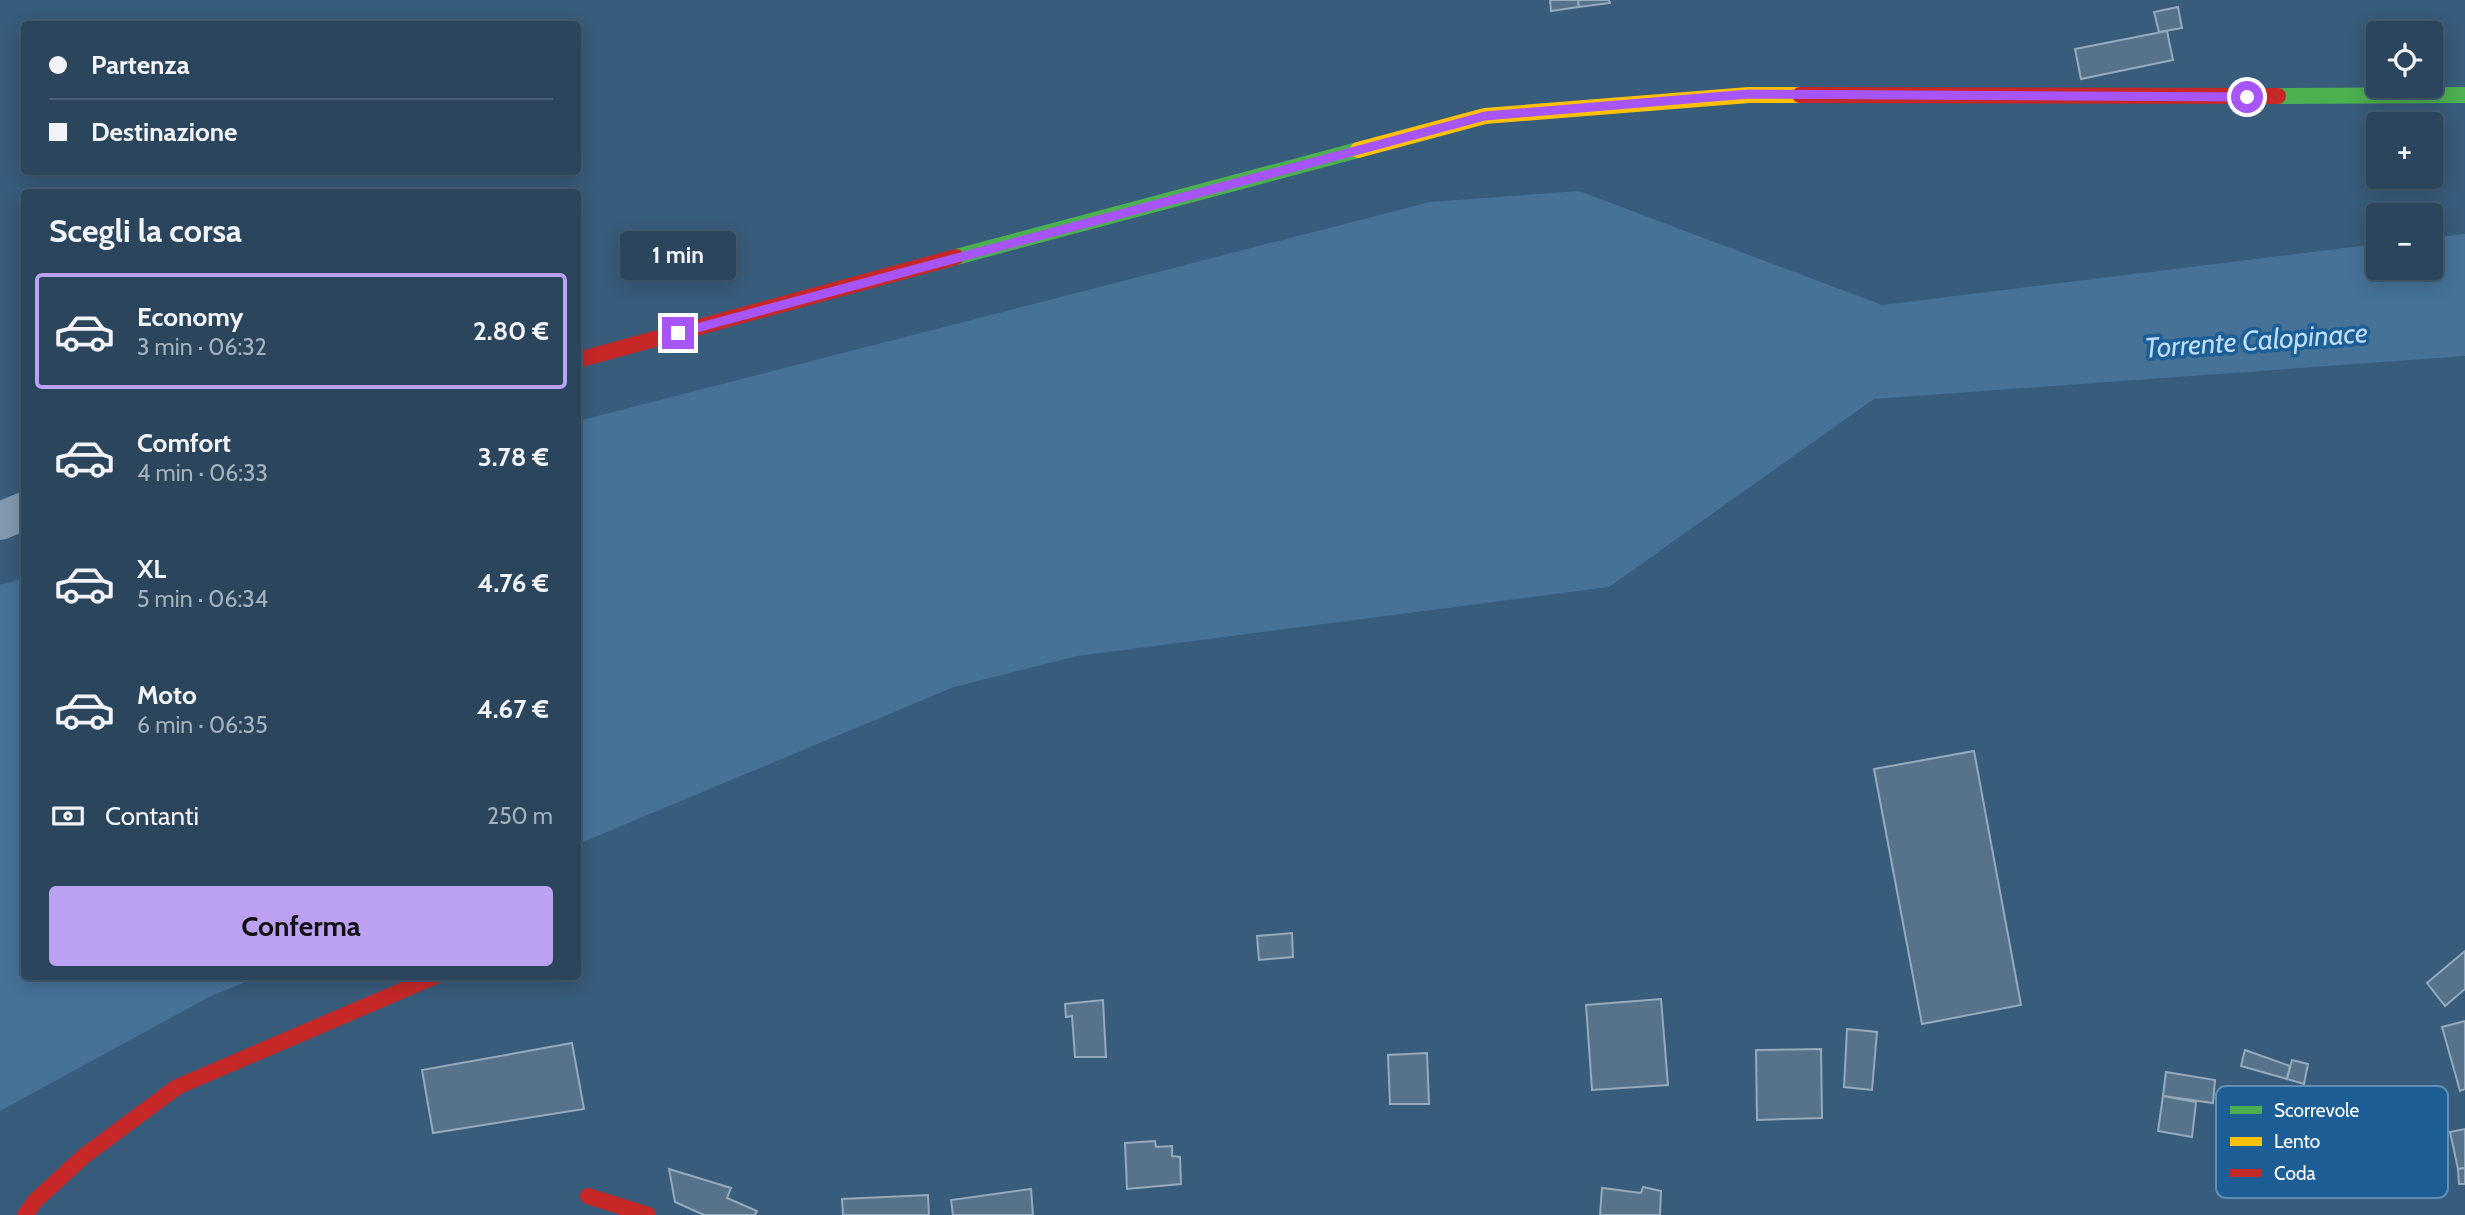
<!DOCTYPE html>
<html lang="it">
<head>
<meta charset="utf-8">
<style>
	:root { --surface:#2a455c; --page:#324c62; --text:#f1f3f6; --muted:#a5b1bb; --line:#465d72; --accent:#bca0f2 }
	body { margin:0; font-family:Cabin,sans-serif; background:var(--page); color:var(--text); height:100vh; display:flex; flex-direction:column; font-size:26px; white-space:nowrap }
	* { box-sizing:border-box; margin:0 }
	p { font-size:23px; color:var(--muted) }
	.icon { flex:none; width:38px; height:38px; fill:none; stroke:currentColor; stroke-width:2; stroke-linecap:round; stroke-linejoin:round }
	.map { position:relative; flex:1; overflow:hidden }
	.side { position:absolute; left:21px; top:189px; width:560px; height:791px; display:flex; flex-direction:column; background:var(--surface); border-radius:7px; box-shadow:0 4px 18px #0003,0 0 0 2px var(--line) }
	.side>* { flex:none }
	.banner { position:absolute; left:21px; top:21px; width:560px; height:154px; border-radius:7px; box-shadow:0 4px 18px #0003,0 0 0 2px var(--line); display:grid; align-content:center; height:154px; padding:0 28px; background:var(--surface) }
	.tools { position:absolute; left:2366px; top:21px; display:grid; gap:14px }
	.tools a { display:grid; place-items:center; width:77px; height:77px; border-radius:7px; background:var(--surface); box-shadow:0 4px 18px #0003,0 0 0 2px var(--line); font-size:35px }
	.end { position:absolute; width:32px; height:32px; margin:-16px; border:9px solid #a855f7; background:#fff; box-shadow:0 0 0 4px #fff }
	.from { border-radius:50% }
	.bubble { position:absolute; height:49px; border-radius:7px; background:var(--surface); box-shadow:0 4px 18px #0003,0 0 0 2px var(--line); font-size:23px; font-weight:800; line-height:49px; text-align:center }
	.banner b { display:flex; align-items:center; gap:24px; height:66px; font-size:26px }
	.banner b+b { border-top:2px solid var(--line) }
	.banner i { width:18px; height:18px; background:var(--text) }
	ul { padding:0; list-style:none }
	li { display:flex; align-items:center; gap:21px; height:116px; margin:0 14px 10px; padding:0 14px; border:4px solid transparent; border-radius:7px }
	li div { flex:1 }
	li b { display:block; font-size:26px }
	li em { font-style:normal; font-weight:800 }
	li.current { border-color:var(--accent) }
	li>.icon { width:63px; height:63px; stroke-width:1.5 }
	h2 { padding:0 28px; font-size:32px; line-height:84px }
	.pay { display:flex; align-items:center; gap:18px; height:77px; padding:0 28px; font-size:26px }
	.pay p { margin-inline-start:auto }
	.primary-button { display:flex; gap:14px; margin-top:auto; padding:14px 28px }
	.primary-button a { flex:1; height:80px; border-radius:7px; background:var(--accent); color:#111; font-size:28px; font-weight:800; line-height:80px; text-align:center }
	.map>svg:first-child { display:block }
	.water { fill:#467298 }
	.building { fill:#57738b; stroke:#96aabb; stroke-width:2 }
	.lines { fill:none; stroke-linecap:round; stroke-linejoin:round }
	.street { stroke:#8298ad; stroke-width:38 }
	.fast { stroke:#4caf50; stroke-width:16 }
	.slow { stroke:#ffc107; stroke-width:16 }
	.jam { stroke:#c62828; stroke-width:16 }
	.route { stroke:#a855f7; stroke-width:9 }
	.labels { text-anchor:middle; stroke-width:7; stroke-linejoin:round; paint-order:stroke }
	.water-label { font-size:28px; font-style:italic; fill:#beddf6; stroke:#1d5e96 }
	.key { fill:#1d5e96; stroke:#618eb6; stroke-width:2 }
	.key-label { font-size:19px; fill:#fff }
</style>
</head>
<body>
<div class="map">
<svg width="2465" height="1215" viewBox="0 0 2465 1215">
	<rect width="100%" height="100%" fill="#385c7b"/>
	<g class="water">
		<path d="M 1579,191 L 1882,305 L 2378,244 L 2378,268 L 2431,268 L 2431,238 L 2465,234 L 2465,356 L 1874,399 L 1609,587 L 1077,656 L 954,687 L 578,844 L 578,421 L 1430,202 Z"/>
		<path d="M 24,578 L 24,976 L 258,977 L 209,997 L 0,1111 L 0,585 Z"/>
	</g>
	<g class="building">
		<path d="M 1550,0 L 1578,0 L 1579,7 L 1551,11 Z"/>
		<path d="M 1578,0 L 1609,0 L 1610,3 L 1579,7 Z"/>
		<path d="M 2178,7 L 2182,28 L 2159,32 L 2154,12 Z"/>
		<path d="M 2167,31 L 2173,60 L 2081,79 L 2075,49 Z"/>
		<path d="M 1974,751 L 2021,1005 L 1922,1024 L 1874,769 Z"/>
		<path d="M 1292,933 L 1293,957 L 1259,960 L 1257,936 Z"/>
		<path d="M 2465,951 L 2465,989 L 2445,1006 L 2427,983 Z"/>
		<path d="M 1661,999 L 1668,1085 L 1592,1090 L 1586,1005 Z"/>
		<path d="M 1103,1000 L 1106,1057 L 1075,1057 L 1072,1016 L 1066,1017 L 1065,1004 Z"/>
		<path d="M 2465,1021 L 2465,1089 L 2460,1091 L 2442,1027 Z"/>
		<path d="M 1847,1029 L 1877,1032 L 1872,1090 L 1844,1087 Z"/>
		<path d="M 572,1043 L 584,1109 L 433,1133 L 422,1070 Z"/>
		<path d="M 1821,1049 L 1822,1118 L 1757,1120 L 1756,1050 Z"/>
		<path d="M 2245,1050 L 2290,1066 L 2287,1079 L 2241,1066 Z"/>
		<path d="M 1427,1053 L 1429,1104 L 1390,1104 L 1388,1055 Z"/>
		<path d="M 2292,1060 L 2308,1064 L 2304,1084 L 2287,1079 Z"/>
		<path d="M 2166,1072 L 2215,1080 L 2213,1103 L 2163,1096 Z"/>
		<path d="M 2163,1096 L 2196,1102 L 2192,1137 L 2158,1131 Z"/>
		<path d="M 2465,1129 L 2465,1168 L 2458,1169 L 2450,1132 Z"/>
		<path d="M 1155,1141 L 1156,1147 L 1172,1146 L 1172,1156 L 1180,1157 L 1181,1184 L 1127,1189 L 1125,1143 Z"/>
		<path d="M 2465,1168 L 2465,1184 L 2459,1184 L 2458,1169 Z"/>
		<path d="M 669,1169 L 731,1188 L 727,1198 L 757,1211 L 755,1215 L 704,1215 L 675,1202 Z"/>
		<path d="M 1643,1187 L 1661,1191 L 1660,1215 L 1600,1215 L 1602,1188 L 1641,1193 Z"/>
		<path d="M 1031,1189 L 1033,1215 L 953,1215 L 951,1200 Z"/>
		<path d="M 928,1195 L 929,1215 L 843,1215 L 842,1199 Z"/>
	</g>
	<g class="lines">
		<path class="street" d="M 0,521 L 24,511"/>
		<g class="fast">
			<path d="M 2278,96 L 2465,95"/>
			<path d="M 956,257 L 1358,150"/>
		</g>
		<path class="slow" d="M 1358,150 L 1485,116 L 1749,95 L 1800,95"/>
		<g class="jam">
			<path d="M 1800,95 L 2278,96"/>
			<path d="M 578,360 L 956,257"/>
			<path d="M 588,1196 L 648,1215"/>
			<path d="M 25,1215 L 35,1201 L 84,1156 L 177,1087 L 436,976"/>
		</g>
	</g>
	<g class="lines">
		<path class="route" d="M 678,333 L 1485,116 L 1749,94 L 2247,97"/>
	</g>
	<g class="labels">
		<g class="water-label">
			<text transform="translate(2256 340) rotate(-4)" y="10">Torrente Calopinace</text>
		</g>
	</g>
	<rect x="2216" y="1086" width="232" height="112" rx="10" class="key"/>
	<rect x="2230" y="1106" width="32" height="8" fill="#4caf50"/>
	<rect x="2230" y="1137" width="32" height="9" fill="#ffc107"/>
	<rect x="2230" y="1169" width="32" height="8" fill="#c62828"/>
	<g class="key-label">
		<text x="2274" y="1117">Scorrevole</text>
		<text x="2274" y="1148">Lento</text>
		<text x="2274" y="1180">Coda</text>
	</g>
</svg>
<div class="tools">
<a><svg class="icon" aria-label="locate" viewBox="0 0 24 24"><circle cx="12" cy="12" r="6"/><path d="M12 2v4M12 18v4M2 12h4M18 12h4"/></svg></a>
<a>+</a>
<a>−</a>
</div>
<i class="end from" style="left:2247px;top:97px"></i>
<i class="end" style="left:678px;top:333px"></i>
<div class="bubble" style="left:620px;top:231px;width:116px">1 min</div>
<div class="banner">
<b><i class="from"></i>Partenza</b>
<b><i></i>Destinazione</b>
</div>
<section class="side">
<h2>Scegli la corsa</h2>
<ul>
<li class="current"><svg class="icon" aria-label="car" viewBox="0 0 24 24"><path d="M5 17H2v-5l4-1 3-4h7l3 4 3 1v5h-3M9 17h6M6 11h13"/><circle cx="7" cy="17" r="2"/><circle cx="17" cy="17" r="2"/></svg><div><b>Economy</b><p>3 min · 06:32</p></div><em>2.80 €</em></li>
<li><svg class="icon" aria-label="car" viewBox="0 0 24 24"><path d="M5 17H2v-5l4-1 3-4h7l3 4 3 1v5h-3M9 17h6M6 11h13"/><circle cx="7" cy="17" r="2"/><circle cx="17" cy="17" r="2"/></svg><div><b>Comfort</b><p>4 min · 06:33</p></div><em>3.78 €</em></li>
<li><svg class="icon" aria-label="car" viewBox="0 0 24 24"><path d="M5 17H2v-5l4-1 3-4h7l3 4 3 1v5h-3M9 17h6M6 11h13"/><circle cx="7" cy="17" r="2"/><circle cx="17" cy="17" r="2"/></svg><div><b>XL</b><p>5 min · 06:34</p></div><em>4.76 €</em></li>
<li><svg class="icon" aria-label="car" viewBox="0 0 24 24"><path d="M5 17H2v-5l4-1 3-4h7l3 4 3 1v5h-3M9 17h6M6 11h13"/><circle cx="7" cy="17" r="2"/><circle cx="17" cy="17" r="2"/></svg><div><b>Moto</b><p>6 min · 06:35</p></div><em>4.67 €</em></li>
</ul>
<div class="pay"><svg class="icon" aria-label="cash" viewBox="0 0 24 24"><path d="M3 7h18v10H3z"/><circle cx="12" cy="12" r="2"/></svg>Contanti<p>250 m</p></div>
<div class="primary-button"><a>Conferma</a></div>
</section>
</div>
</body>
</html>
